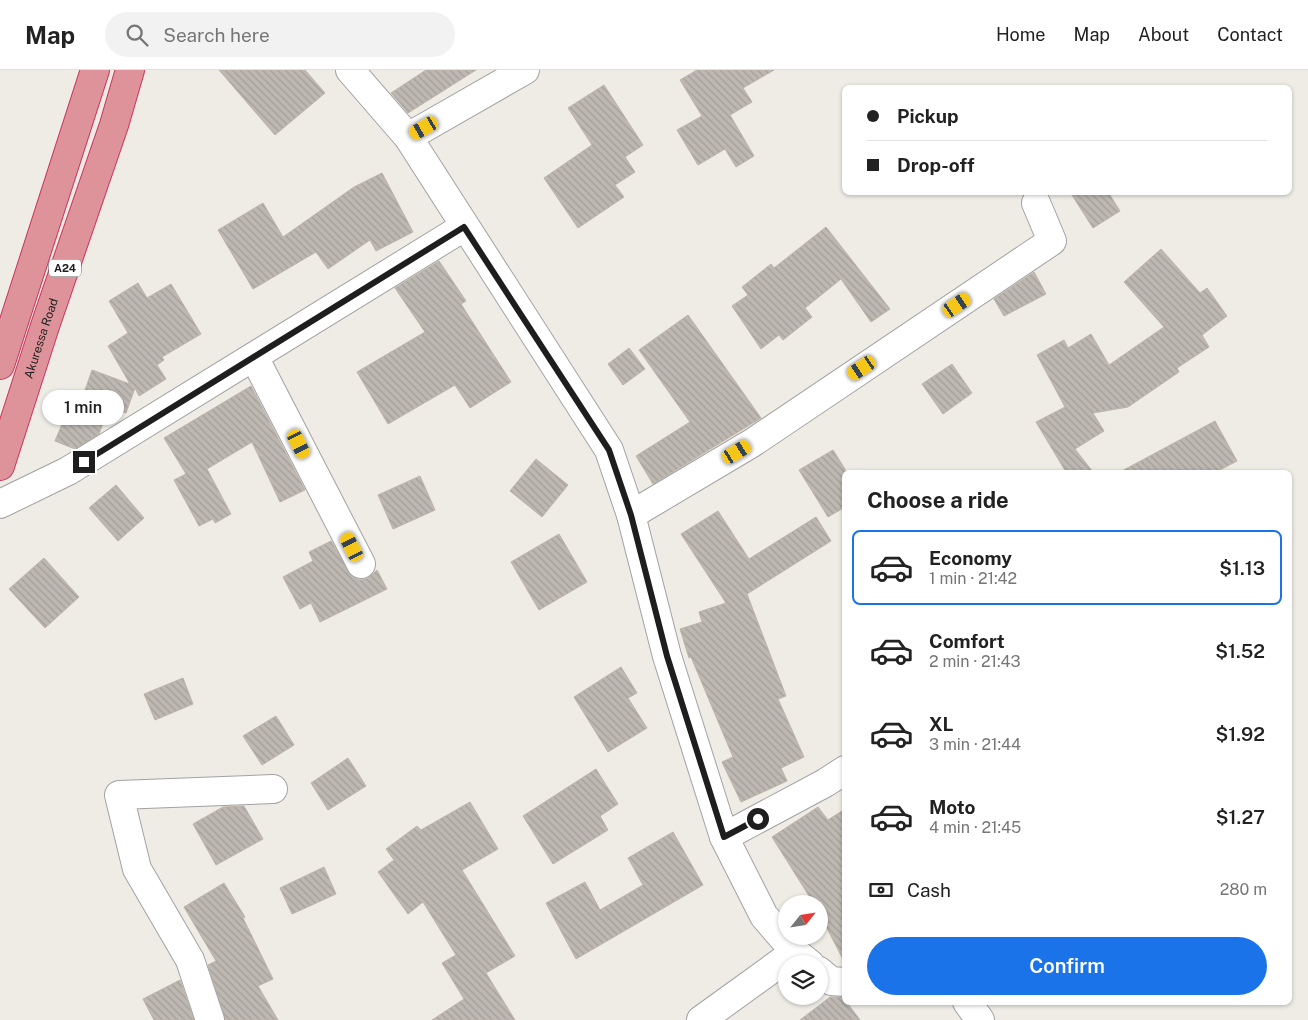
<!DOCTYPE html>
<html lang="en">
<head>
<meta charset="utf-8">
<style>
	:root { --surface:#fff; --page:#f2f2f2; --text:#222; --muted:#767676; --line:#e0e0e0; --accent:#1a73e8 }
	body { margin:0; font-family:"Public Sans",sans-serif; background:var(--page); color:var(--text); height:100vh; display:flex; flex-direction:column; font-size:19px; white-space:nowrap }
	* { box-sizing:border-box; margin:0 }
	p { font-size:16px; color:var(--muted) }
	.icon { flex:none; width:28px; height:28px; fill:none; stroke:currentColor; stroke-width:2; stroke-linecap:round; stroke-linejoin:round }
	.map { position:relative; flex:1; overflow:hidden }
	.sheet { position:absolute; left:842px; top:400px; width:450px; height:535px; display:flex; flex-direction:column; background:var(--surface); border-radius:8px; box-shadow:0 1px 4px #0004 }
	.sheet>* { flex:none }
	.hud { position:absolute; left:842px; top:15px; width:450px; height:110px; border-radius:8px; box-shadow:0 1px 4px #0004; display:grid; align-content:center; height:110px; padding:0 25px; background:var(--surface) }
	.needle { width:32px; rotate:60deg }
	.controls { position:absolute; left:778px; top:825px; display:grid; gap:10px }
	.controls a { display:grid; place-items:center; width:50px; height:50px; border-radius:50%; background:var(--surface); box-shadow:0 1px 4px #0004; font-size:25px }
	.end { position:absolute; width:22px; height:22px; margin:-11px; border:6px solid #1e1e1e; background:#fff; box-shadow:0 0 0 2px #fff }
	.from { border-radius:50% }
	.bubble { position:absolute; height:35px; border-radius:18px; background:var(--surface); box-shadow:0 1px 4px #0004; font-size:16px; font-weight:600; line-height:35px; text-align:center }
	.car { position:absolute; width:15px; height:30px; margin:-15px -8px; border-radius:6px; box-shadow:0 0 4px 1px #0007; background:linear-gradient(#f5c518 24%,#345 0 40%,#f5c518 0 76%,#345 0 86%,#f5c518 0) }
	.hud b { display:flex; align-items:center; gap:18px; height:48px; font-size:19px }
	.hud b+b { border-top:1px solid var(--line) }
	.hud i { width:12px; height:12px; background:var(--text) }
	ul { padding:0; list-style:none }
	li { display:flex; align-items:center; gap:15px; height:75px; margin:0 10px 8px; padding:0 15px; border:2px solid transparent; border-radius:8px }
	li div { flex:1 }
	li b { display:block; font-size:19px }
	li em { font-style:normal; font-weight:600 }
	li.selected { border-color:var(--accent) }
	li>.icon { width:45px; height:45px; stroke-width:1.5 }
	h2 { padding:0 25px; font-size:22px; line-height:60px }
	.pay { display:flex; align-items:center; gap:12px; height:55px; padding:0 25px; font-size:19px }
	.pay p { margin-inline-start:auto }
	.button { display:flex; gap:10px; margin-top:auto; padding:10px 25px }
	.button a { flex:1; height:58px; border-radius:30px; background:var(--accent); color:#fff; font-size:20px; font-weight:600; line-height:58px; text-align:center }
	header { display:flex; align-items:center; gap:30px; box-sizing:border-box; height:70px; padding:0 25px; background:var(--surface); border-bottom:1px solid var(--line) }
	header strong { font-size:24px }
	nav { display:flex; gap:28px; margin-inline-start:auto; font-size:18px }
	.search { width:350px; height:45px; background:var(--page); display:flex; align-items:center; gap:12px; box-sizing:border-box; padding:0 18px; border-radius:28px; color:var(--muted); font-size:19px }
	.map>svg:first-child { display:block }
	.building { fill:url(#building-back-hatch); stroke:#beb4a8 }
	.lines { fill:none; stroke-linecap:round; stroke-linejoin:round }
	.minor-casing { stroke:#a2a2a2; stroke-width:30 }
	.highway-casing { stroke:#ca345c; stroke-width:30 }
	.minor { stroke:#fff; stroke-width:28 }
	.highway { stroke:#de939b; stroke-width:28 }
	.route { stroke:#1e1e1e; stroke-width:6 }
	.labels { text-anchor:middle; stroke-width:4.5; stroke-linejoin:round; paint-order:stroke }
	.shield { fill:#fff; stroke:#626262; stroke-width:1 }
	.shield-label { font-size:11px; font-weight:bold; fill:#1e1e1e }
	.street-label { font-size:12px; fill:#1e1e1e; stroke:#fff }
</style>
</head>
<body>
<header>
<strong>Map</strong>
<div class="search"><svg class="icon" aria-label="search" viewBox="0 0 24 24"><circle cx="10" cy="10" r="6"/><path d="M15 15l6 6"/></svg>Search here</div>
<nav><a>Home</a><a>Map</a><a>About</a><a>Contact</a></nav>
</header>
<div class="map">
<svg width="1308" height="950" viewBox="0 0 1308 950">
	<defs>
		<pattern id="building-back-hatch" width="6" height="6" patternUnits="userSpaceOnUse" patternTransform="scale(1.25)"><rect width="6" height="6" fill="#beb8b2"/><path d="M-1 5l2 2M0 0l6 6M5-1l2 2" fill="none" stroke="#a39e99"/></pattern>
	</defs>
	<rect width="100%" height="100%" fill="#eeece5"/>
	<g class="building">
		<path d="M 219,0 L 305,0 L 325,23 L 275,65 Z"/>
		<path d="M 426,0 L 476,0 L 408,43 L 391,23 Z"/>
		<path d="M 697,0 L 774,0 L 743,18 L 752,32 L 730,45 L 754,86 L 736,97 L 725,79 L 698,95 L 677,60 L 702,46 L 680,10 Z"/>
		<path d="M 604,15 L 643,75 L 625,87 L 635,102 L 615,115 L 624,127 L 578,158 L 544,108 L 592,75 L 568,38 Z"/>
		<path d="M 382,103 L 413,162 L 376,181 L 370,170 L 328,199 L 316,182 L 253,219 L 218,160 L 263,133 L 283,167 L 354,117 Z"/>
		<path d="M 1070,122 L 1108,122 L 1120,141 L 1093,158 Z"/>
		<path d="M 826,157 L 890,239 L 871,252 L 841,209 L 805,238 L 812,247 L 783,270 L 779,265 L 761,279 L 732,236 L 748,225 L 742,217 L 771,194 L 774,198 Z"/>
		<path d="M 1161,179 L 1200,223 L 1207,218 L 1227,246 L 1202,265 L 1209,277 L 1177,298 L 1179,302 L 1128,337 L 1093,343 L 1104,361 L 1075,379 L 1093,402 L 1066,402 L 1036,352 L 1065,337 L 1037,285 L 1064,270 L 1068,278 L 1091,264 L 1109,295 L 1164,257 L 1124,212 Z"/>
		<path d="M 439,191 L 466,231 L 461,234 L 511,312 L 470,338 L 455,315 L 388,354 L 357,302 L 425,262 L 395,218 Z"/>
		<path d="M 1034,202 L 1046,224 L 1004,246 L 994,229 Z"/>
		<path d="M 138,213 L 147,228 L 171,214 L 201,264 L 162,287 L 164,290 L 157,295 L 166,309 L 139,326 L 135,318 L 126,343 L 109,337 L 99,364 L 75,379 L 55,371 L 67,342 L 76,346 L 92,300 L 130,314 L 108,276 L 128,263 L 109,231 Z"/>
		<path d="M 688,245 L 761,348 L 653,414 L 636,386 L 690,352 L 639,280 Z"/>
		<path d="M 629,278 L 645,299 L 623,315 L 608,294 Z"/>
		<path d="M 952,294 L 972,323 L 943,344 L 922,314 Z"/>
		<path d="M 251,316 L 305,420 L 280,432 L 252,372 L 207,399 L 231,444 L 215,453 L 213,449 L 199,456 L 174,410 L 186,404 L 164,368 Z"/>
		<path d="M 1215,351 L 1237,391 L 1216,402 L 1120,402 Z"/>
		<path d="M 833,380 L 845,399 L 845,437 L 828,447 L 799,400 Z"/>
		<path d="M 536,389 L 568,415 L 542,447 L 510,421 Z"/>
		<path d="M 420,406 L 435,440 L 393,459 L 378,425 Z"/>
		<path d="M 116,415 L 144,448 L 118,471 L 89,438 Z"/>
		<path d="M 718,441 L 749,489 L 816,447 L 831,471 L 747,524 L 786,626 L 778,629 L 804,687 L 781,698 L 787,711 L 741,732 L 722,692 L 733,687 L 691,587 L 689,588 L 680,559 L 702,552 L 699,542 L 726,533 L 681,464 Z"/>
		<path d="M 559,464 L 587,512 L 539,540 L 511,492 Z"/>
		<path d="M 331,471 L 352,507 L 360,510 L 368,508 L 377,500 L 387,519 L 320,552 L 311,533 L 300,539 L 283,507 L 313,491 L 309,482 Z"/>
		<path d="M 44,488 L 79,527 L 45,558 L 9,519 Z"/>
		<path d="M 621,597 L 637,623 L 628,628 L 647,658 L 608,682 L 574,627 Z"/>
		<path d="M 183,608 L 193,634 L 155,650 L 144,624 Z"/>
		<path d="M 276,646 L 294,675 L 262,695 L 243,666 Z"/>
		<path d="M 348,688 L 366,716 L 328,740 L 311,713 Z"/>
		<path d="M 596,699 L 618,734 L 600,746 L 608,760 L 553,794 L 523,746 Z"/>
		<path d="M 470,732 L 498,779 L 462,800 L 515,886 L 486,903 L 515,950 L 432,950 L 464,929 L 442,893 L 456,885 L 423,832 L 408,844 L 378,802 L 394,790 L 386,779 L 417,756 L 421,760 Z"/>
		<path d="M 244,736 L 263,769 L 216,795 L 193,754 L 223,737 Z"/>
		<path d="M 818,737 L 828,750 L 845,739 L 845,893 L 819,843 L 819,834 L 814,834 L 772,767 Z"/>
		<path d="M 673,762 L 703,815 L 576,889 L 546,833 L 585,812 L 600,840 L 643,815 L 628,788 Z"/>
		<path d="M 324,797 L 336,824 L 292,844 L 280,818 Z"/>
		<path d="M 224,813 L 245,847 L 243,848 L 273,909 L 258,916 L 278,950 L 225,950 L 208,895 L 216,891 L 184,837 Z"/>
		<path d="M 180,910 L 194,950 L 154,950 L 143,929 Z"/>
		<path d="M 830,927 L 843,927 L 860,950 L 800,950 Z"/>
	</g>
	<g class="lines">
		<g class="minor-casing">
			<g id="minor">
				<path d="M 350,0 L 408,67 L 609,380 L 631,445 L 667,586 L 724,767 L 764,846 L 795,882 L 810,894"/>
				<path d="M 408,67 L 525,0"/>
				<path d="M 254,287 L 361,494"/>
				<path d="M 0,434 L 68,401 L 464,157"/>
				<path d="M 631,445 L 752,373 L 1052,171 L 1036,133"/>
				<path d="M 724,767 L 825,713 L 845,700"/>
				<path d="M 819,901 L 831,911 L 845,912"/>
				<path d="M 967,932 L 980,950"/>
				<path d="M 210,950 L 190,890 L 137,799 L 119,725 L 273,719"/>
				<path d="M 701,950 L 795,882"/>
			</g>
		</g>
		<g class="highway-casing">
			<g id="highway">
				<path d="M 0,295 L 95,0"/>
				<path id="s1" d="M 0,396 L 45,256 L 114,55 L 130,0"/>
			</g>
		</g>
		<use href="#minor" class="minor"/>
		<use href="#highway" class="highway"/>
	</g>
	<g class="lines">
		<path class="route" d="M 84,392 L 464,157 L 609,380 L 631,445 L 667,586 L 724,767 L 758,749"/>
	</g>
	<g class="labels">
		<rect class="shield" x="49" y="189.5" width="32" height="17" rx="4"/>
		<g class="shield-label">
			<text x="65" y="202">A24</text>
		</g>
		<g class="street-label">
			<text dy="4" stroke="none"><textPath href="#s1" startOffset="134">Akuressa Road</textPath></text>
		</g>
	</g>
</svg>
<div class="controls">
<a><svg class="needle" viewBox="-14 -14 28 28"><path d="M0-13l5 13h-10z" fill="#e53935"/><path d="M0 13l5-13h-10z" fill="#767676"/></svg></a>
<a><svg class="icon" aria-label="layers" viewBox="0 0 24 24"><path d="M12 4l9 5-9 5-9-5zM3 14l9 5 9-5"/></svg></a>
</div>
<i class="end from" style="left:758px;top:749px"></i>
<i class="end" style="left:84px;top:392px"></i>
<div class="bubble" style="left:42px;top:320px;width:82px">1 min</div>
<i class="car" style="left:424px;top:58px;rotate:240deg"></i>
<i class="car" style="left:957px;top:235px;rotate:56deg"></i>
<i class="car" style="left:862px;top:298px;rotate:236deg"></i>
<i class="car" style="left:299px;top:374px;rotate:153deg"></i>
<i class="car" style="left:737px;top:382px;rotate:59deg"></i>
<i class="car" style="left:352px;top:477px;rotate:333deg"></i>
<div class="hud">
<b><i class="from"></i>Pickup</b>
<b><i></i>Drop-off</b>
</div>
<section class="sheet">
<h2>Choose a ride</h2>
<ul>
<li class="selected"><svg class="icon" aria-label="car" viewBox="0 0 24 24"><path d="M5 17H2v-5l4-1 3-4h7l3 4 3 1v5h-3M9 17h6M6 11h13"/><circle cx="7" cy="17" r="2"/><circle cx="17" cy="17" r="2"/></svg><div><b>Economy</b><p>1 min · 21:42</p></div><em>$1.13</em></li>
<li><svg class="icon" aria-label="car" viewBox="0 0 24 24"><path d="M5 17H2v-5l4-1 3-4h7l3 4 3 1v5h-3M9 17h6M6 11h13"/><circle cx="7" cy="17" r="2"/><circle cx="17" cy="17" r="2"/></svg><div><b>Comfort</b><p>2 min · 21:43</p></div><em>$1.52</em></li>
<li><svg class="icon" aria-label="car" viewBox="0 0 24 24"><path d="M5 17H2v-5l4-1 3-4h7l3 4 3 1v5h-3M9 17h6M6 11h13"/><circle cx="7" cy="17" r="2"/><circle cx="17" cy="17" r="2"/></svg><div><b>XL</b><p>3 min · 21:44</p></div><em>$1.92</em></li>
<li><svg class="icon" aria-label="car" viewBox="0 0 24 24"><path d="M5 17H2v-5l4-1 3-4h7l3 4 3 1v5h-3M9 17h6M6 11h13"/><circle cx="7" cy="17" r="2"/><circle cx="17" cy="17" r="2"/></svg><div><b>Moto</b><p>4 min · 21:45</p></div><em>$1.27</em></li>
</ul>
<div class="pay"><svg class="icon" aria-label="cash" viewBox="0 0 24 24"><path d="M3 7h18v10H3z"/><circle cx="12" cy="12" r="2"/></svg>Cash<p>280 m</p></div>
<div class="button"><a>Confirm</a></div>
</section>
</div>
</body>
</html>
